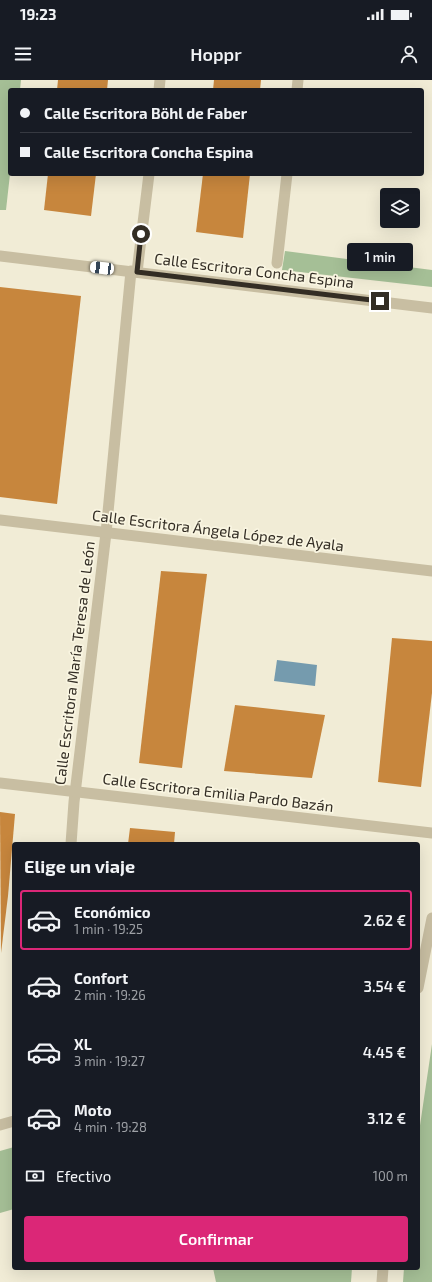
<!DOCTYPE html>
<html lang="es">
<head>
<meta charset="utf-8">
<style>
	:root { --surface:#171b24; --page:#242831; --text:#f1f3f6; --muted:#9ea1a6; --line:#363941; --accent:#db2777 }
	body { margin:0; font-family:"Exo 2",sans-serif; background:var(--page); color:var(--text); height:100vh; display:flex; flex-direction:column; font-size:15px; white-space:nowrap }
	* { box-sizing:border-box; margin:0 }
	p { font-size:13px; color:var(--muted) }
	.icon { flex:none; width:22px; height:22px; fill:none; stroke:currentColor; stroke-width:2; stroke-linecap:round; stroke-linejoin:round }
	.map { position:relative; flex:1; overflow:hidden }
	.sheet { position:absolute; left:12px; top:762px; width:408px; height:428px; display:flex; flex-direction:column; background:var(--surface); border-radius:4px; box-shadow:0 4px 16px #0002 }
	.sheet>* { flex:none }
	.guide { position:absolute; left:8px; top:8px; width:416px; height:88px; border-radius:4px; box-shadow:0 4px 16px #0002; display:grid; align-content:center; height:88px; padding:0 12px; background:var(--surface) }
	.buttons { position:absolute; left:380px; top:108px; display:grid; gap:8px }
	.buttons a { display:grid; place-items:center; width:40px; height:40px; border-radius:4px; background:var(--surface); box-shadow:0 4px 16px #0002; font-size:20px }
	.end { position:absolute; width:18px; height:18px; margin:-9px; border:5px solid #332d24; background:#fff; box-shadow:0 0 0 2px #fff }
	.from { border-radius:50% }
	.bubble { position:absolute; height:28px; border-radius:4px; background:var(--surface); box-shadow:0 4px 16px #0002; font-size:13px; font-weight:600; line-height:28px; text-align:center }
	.car { position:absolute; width:12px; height:24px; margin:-12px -6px; border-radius:5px; box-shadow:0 0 3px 1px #0007; background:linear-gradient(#fff 24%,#345 0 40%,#fff 0 76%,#345 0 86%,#fff 0) }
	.guide b { display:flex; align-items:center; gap:14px; height:38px; font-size:15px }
	.guide b+b { border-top:1px solid var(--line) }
	.guide i { width:10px; height:10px; background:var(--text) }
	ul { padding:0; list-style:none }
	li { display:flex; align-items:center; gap:12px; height:60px; margin:0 8px 6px; padding:0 4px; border:2px solid transparent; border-radius:4px }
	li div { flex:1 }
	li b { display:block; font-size:15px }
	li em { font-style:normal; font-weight:600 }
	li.active { border-color:var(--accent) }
	li>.icon { width:36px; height:36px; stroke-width:1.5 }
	h2 { padding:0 12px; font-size:18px; line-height:48px }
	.pay { display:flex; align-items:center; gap:10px; height:44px; padding:0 12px; font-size:15px }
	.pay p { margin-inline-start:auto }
	.cta { display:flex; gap:8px; margin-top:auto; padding:8px 12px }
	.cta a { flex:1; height:46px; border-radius:4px; background:var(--accent); color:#fff; font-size:16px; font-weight:600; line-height:46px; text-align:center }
	.status { display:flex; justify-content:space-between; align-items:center; height:28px; padding:0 20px; background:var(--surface); direction:ltr }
	.status svg { height:11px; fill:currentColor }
	header { display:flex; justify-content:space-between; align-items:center; height:52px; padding:0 12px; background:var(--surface); font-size:18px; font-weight:600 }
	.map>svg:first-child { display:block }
	.green { fill:#a5bf96 }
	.water { fill:#759bae }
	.building { fill:#c7863d }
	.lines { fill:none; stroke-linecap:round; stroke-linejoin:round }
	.pedestrian { stroke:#c8bea2; stroke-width:11 }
	.minor { stroke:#c8bea2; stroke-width:11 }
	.route { stroke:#332d24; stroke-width:5 }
	.labels { text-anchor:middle; stroke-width:3.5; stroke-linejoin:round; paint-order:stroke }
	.street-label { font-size:15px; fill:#332d24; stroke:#f9f5e1 }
</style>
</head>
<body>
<div class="status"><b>19:23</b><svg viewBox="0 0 49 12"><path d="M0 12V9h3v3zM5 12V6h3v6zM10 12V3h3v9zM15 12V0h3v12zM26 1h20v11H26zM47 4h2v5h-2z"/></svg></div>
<header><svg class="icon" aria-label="menu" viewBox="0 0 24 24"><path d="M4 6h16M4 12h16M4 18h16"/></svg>Hoppr<svg class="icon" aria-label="person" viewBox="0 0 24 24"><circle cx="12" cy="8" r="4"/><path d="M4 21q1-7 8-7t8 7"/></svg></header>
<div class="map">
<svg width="432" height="1202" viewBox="0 0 432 1202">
	<rect width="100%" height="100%" fill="#f1ecd6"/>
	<g class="green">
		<path d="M 0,0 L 21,0 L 20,10 L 10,10 L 10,94 L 6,130 L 0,130 Z"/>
		<path d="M 285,171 L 432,190 L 432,207 L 282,190 Z"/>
		<path d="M 432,964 L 432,1202 L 403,1202 L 404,1188 L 418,1188 L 418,1059 Z"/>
		<path d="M 14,1067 L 14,1129 L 0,1133 L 0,1071 Z"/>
		<path d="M 213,1188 L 352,1188 L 351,1202 L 216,1202 Z"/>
	</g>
	<path class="water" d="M 277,580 L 317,585 L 315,606 L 274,601 Z"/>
	<g class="building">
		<path d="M 58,0 L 108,0 L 107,10 L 57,10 Z"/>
		<path d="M 214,0 L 261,0 L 260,10 L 213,10 Z"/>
		<path d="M 48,94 L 96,94 L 91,136 L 44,130 Z"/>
		<path d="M 203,94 L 250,94 L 243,158 L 196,152 Z"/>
		<path d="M 0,207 L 81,216 L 57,424 L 0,417 Z"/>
		<path d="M 161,491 L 207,494 L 182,688 L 139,683 Z"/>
		<path d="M 392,558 L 432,561 L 432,613 L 421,707 L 378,702 Z"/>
		<path d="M 235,625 L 325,635 L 312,698 L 224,691 Z"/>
		<path d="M 0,732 L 15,734 L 8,816 L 1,873 Z"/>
		<path d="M 130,748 L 175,752 L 174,764 L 128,764 Z"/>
	</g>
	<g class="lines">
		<g class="pedestrian">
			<path d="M 297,10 L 298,0"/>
			<path d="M 277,183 L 287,94"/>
			<path d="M 71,764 L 74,722 L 106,453 L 131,191"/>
		</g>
		<g class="minor">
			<path d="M 159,10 L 160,0"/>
			<path d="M 0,176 L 432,228"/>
			<path d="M 137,192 L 149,94"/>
			<path d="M 0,440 L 432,491"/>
			<path d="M 0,703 L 432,753"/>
			<path d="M 418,908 L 432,838"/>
			<path d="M 0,1045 L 14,1041"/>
			<path d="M 382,1202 L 383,1188"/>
		</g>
	</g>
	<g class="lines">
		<path class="route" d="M 141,154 L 137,192 L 380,221"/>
	</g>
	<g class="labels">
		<g class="street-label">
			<text transform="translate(254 191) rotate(7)" y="5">Calle Escritora Concha Espina</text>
			<text transform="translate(218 451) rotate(7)" y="5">Calle Escritora Ángela López de Ayala</text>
			<text transform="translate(75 583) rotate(-83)" y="5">Calle Escritora María Teresa de León</text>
			<text transform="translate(218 713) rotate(7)" y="5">Calle Escritora Emilia Pardo Bazán</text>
		</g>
	</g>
</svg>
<div class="buttons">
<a><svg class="icon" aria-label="layers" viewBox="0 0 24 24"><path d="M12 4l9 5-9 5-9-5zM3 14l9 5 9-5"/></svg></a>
</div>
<i class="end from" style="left:141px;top:154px"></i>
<i class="end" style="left:380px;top:221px"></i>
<div class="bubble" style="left:347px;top:163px;width:66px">1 min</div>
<i class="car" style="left:102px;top:188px;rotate:277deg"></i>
<div class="guide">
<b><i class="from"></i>Calle Escritora Böhl de Faber</b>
<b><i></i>Calle Escritora Concha Espina</b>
</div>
<section class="sheet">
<h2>Elige un viaje</h2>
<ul>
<li class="active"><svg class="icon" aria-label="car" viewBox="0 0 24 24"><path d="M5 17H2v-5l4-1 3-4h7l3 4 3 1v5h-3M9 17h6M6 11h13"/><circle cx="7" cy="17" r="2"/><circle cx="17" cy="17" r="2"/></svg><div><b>Económico</b><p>1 min · 19:25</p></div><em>2.62 €</em></li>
<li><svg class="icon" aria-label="car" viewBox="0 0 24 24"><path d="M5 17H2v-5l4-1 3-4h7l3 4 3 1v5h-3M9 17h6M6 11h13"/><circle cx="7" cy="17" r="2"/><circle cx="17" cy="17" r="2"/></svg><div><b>Confort</b><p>2 min · 19:26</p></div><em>3.54 €</em></li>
<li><svg class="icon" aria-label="car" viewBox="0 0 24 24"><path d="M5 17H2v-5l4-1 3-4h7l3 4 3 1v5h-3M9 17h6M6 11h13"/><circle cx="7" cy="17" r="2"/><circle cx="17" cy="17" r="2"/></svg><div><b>XL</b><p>3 min · 19:27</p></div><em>4.45 €</em></li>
<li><svg class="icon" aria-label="car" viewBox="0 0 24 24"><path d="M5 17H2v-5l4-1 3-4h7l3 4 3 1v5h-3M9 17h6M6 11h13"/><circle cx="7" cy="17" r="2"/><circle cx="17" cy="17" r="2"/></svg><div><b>Moto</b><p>4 min · 19:28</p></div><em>3.12 €</em></li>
</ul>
<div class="pay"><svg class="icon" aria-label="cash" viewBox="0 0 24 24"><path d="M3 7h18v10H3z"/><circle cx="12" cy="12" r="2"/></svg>Efectivo<p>100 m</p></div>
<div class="cta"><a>Confirmar</a></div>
</section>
</div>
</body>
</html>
